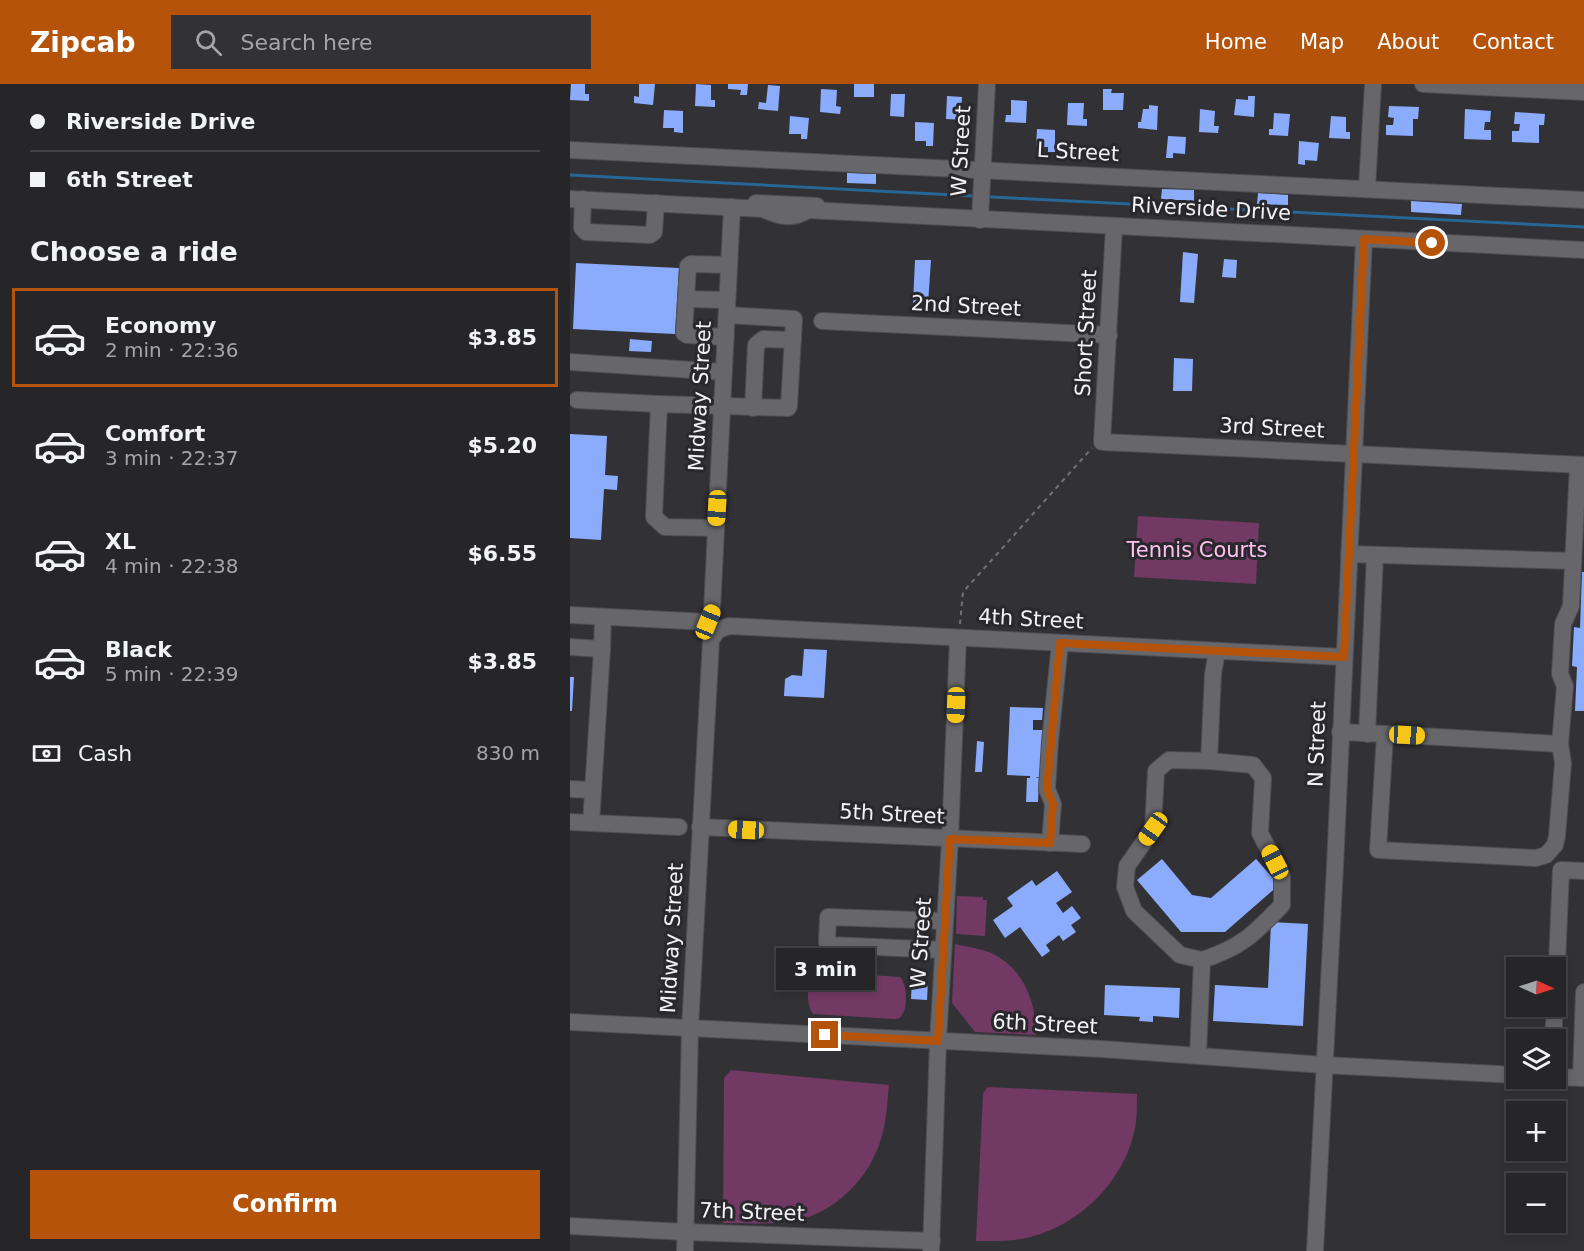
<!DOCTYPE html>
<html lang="en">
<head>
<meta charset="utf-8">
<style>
	:root { --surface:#262628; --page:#323234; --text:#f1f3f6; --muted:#a4a5a8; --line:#424345; --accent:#b45309 }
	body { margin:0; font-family:"DejaVu Sans",sans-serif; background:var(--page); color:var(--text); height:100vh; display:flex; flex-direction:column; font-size:22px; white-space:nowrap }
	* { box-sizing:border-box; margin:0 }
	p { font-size:20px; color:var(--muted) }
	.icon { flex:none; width:33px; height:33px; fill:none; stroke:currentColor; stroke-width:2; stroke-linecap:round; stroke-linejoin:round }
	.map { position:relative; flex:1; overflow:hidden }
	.details { display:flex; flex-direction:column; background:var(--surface); width:570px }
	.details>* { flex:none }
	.guide { display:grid; align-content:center; height:132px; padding:0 30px; background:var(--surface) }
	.needle { width:39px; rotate:93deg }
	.tools { position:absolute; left:936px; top:873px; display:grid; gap:12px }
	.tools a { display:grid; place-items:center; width:60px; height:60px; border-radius:0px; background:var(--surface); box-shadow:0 3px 9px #0003,0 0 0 2px var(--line); font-size:30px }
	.end { position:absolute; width:27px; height:27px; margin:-14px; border:8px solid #b45309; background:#fff; box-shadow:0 0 0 3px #fff }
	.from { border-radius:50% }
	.bubble { position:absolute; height:42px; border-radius:0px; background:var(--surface); box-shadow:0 3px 9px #0003,0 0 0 2px var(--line); font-size:20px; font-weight:700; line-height:42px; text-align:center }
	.car { position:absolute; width:18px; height:36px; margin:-18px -9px; border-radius:8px; box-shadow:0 0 4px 2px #0007; background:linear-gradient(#f5c518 24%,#345 0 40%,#f5c518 0 76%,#345 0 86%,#f5c518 0) }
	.guide b { display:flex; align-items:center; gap:21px; height:57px; font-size:22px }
	.guide b+b { border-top:2px solid var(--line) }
	.guide i { width:15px; height:15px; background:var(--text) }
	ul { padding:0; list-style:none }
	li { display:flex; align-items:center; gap:18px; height:99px; margin:0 12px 9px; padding:0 18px; border:3px solid transparent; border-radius:0px }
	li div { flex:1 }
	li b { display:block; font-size:22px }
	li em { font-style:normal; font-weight:700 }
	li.selected { border-color:var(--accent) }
	li>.icon { width:54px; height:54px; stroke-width:1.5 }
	h2 { padding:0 30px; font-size:27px; line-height:72px }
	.pay { display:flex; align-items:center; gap:15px; height:66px; padding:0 30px; font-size:22px }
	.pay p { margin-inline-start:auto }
	.primary-button { display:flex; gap:12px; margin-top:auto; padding:12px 30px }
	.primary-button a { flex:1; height:69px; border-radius:0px; background:var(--accent); color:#fff; font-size:24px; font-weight:700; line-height:69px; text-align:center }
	header { display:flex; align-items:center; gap:36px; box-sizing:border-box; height:84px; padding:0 30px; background:var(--accent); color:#fff }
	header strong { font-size:28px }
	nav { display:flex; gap:33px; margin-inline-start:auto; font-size:21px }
	.search { width:420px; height:54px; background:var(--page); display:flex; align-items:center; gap:15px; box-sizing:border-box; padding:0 21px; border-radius:0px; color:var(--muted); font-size:22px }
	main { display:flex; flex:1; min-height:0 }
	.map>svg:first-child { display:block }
	.green { fill:#713964 }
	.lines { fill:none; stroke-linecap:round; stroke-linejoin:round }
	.stream { stroke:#266795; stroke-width:3 }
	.building { fill:#8bacfd }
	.minor-casing { stroke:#4e4e52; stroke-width:18 }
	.path { stroke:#737376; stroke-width:2; stroke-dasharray:4.5 4.5; stroke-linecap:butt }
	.minor { stroke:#67676b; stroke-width:16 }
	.route { stroke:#b45309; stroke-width:8 }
	.labels { text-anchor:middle; stroke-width:6; stroke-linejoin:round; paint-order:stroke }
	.street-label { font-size:21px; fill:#f3f3f6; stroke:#29282c }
	.park-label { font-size:21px; fill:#ffc0ed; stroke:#29282c }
</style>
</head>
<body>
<header>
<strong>Zipcab</strong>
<div class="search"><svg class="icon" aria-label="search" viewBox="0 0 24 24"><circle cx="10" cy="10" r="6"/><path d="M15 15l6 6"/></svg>Search here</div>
<nav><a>Home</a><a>Map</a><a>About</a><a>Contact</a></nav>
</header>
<main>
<section class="details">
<div class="guide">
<b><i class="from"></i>Riverside Drive</b>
<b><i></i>6th Street</b>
</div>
<h2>Choose a ride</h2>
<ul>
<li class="selected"><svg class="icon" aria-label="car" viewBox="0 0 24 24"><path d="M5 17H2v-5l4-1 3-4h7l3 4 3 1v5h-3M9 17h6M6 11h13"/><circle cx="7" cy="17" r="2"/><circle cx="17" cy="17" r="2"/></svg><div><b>Economy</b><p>2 min · 22:36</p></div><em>$3.85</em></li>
<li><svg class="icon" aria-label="car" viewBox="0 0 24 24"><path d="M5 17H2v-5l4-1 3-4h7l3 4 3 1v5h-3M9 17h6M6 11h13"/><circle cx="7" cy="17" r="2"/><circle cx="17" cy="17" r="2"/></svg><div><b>Comfort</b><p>3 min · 22:37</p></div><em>$5.20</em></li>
<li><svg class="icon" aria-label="car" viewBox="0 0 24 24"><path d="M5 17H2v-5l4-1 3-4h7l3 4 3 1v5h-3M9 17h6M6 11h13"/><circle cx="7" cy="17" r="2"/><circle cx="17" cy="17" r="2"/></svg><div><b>XL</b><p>4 min · 22:38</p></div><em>$6.55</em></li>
<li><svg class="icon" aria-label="car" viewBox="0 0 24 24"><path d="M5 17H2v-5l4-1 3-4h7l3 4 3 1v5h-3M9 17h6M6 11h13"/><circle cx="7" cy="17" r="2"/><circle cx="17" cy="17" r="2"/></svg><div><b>Black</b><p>5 min · 22:39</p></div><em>$3.85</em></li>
</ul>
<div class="pay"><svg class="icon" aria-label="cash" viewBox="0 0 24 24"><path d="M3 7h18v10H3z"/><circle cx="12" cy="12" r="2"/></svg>Cash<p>830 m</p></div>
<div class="primary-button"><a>Confirm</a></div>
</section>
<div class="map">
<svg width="1014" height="1167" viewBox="0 0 1014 1167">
	<rect width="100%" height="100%" fill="#323236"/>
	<g class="green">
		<path d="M 568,432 L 689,439 L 686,500 L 564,493 Z"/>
		<path d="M 387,812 L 413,813 L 413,816 L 417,816 L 415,852 L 386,850 Z"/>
		<path d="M 385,860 C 396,863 410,864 421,869 C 454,884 466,918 466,951 L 405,948 L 382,919 Z"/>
		<path d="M 256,888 L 330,893 C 337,899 338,924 332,931 C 330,935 327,935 323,935 L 243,930 C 236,921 236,898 245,890 Z"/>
		<path d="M 161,986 L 319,1001 C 317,1018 317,1035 312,1051 C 302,1092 265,1130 223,1137 C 200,1141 176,1139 153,1139 L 154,994 Z"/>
		<path d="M 418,1003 L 567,1010 C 567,1019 567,1029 566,1038 C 558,1094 511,1142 456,1154 C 440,1158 422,1157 406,1157 L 413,1009 Z"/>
	</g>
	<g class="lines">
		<g class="stream">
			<path d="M 0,91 L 404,112"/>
			<path d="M 421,113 L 1014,143"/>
		</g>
	</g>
	<g class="building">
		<path d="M 1,0 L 15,0 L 15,10 L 19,10 L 19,17 L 0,16 Z"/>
		<path d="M 69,0 L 85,0 L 83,21 L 64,19 L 64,12 L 69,13 Z"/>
		<path d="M 126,0 L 141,1 L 141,16 L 145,16 L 145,23 L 125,22 Z"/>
		<path d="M 158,0 L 178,0 L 177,11 L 170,11 L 171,6 L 158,5 Z"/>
		<rect x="284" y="0" width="20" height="13"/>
		<path d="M 198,1 L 210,2 L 208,27 L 188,25 L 189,18 L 196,19 Z"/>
		<path d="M 251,5 L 267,6 L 266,22 L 271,23 L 270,30 L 250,28 Z"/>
		<path d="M 533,5 L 542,5 L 541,9 L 554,9 L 553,26 L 533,26 Z"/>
		<path d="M 321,10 L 335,10 L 334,33 L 320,32 Z"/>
		<path d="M 377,12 L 392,13 L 391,28 L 396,29 L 395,36 L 376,35 Z"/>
		<path d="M 678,12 L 685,12 L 684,33 L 664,31 L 666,15 L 678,16 Z"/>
		<path d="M 441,16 L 457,17 L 456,39 L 435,38 L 436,31 L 441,31 Z"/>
		<path d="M 498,19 L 514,19 L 513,35 L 517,35 L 517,42 L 497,41 Z"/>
		<path d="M 579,21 L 588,22 L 587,46 L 568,44 L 568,38 L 571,38 L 573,25 L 579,25 Z"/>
		<path d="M 819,22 L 849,23 L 848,35 L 843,35 L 843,52 L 816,51 L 816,41 L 823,41 L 824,34 L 818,33 Z"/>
		<path d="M 630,25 L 645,27 L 644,42 L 649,42 L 648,49 L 629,48 Z"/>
		<path d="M 895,25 L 921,27 L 920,38 L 915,38 L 914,46 L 921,46 L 921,56 L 894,55 Z"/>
		<path d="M 94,26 L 113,27 L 113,49 L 104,48 L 104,44 L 93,44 Z"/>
		<path d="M 945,28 L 975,30 L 974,41 L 969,41 L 969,59 L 942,58 L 942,47 L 949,47 L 950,40 L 944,40 Z"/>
		<path d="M 704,29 L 720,30 L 718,52 L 699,51 L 699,45 L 703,45 Z"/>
		<path d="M 220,32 L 239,34 L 237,55 L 231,55 L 231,50 L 219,50 Z"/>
		<path d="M 761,32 L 776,33 L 776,48 L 780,48 L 780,55 L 759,54 Z"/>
		<path d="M 345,38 L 364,39 L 363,62 L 356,62 L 356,57 L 345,57 Z"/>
		<path d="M 467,45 L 485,46 L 485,68 L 478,68 L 478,63 L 466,63 Z"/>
		<path d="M 598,52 L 616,53 L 615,70 L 603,69 L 603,74 L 596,74 Z"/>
		<path d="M 729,57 L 749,59 L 747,77 L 735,76 L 735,81 L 728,80 Z"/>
		<path d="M 277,89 L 306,90 L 306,100 L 277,99 Z"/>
		<path d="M 592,105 L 624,106 L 624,117 L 591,115 Z"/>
		<path d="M 688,109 L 718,111 L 718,121 L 687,120 Z"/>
		<path d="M 841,117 L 892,120 L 891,131 L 841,128 Z"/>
		<path d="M 613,168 L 628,170 L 624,219 L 610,218 Z"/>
		<path d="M 654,175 L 667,176 L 666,194 L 652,193 Z"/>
		<path d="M 345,176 L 361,176 L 358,220 L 343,219 Z"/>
		<path d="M 6,179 L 109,184 L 105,250 L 3,245 Z"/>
		<path d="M 60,255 L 82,257 L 81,268 L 59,267 Z"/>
		<path d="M 604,274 L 623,275 L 622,307 L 603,307 Z"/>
		<path d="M 0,350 L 37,352 L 35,391 L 48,392 L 47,406 L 34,405 L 31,456 L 0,454 Z"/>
		<path d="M 1012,488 L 1014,488 L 1014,627 L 1005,627 L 1007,583 L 1002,582 L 1004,543 L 1010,544 Z"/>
		<path d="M 234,565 L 257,566 L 254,614 L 214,612 L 215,595 L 222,591 L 232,592 Z"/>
		<path d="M 0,593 L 4,593 L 2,627 L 0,627 Z"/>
		<path d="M 440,623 L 473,624 L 472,636 L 463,636 L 463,646 L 473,646 L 471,693 L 465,693 L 469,694 L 468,718 L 456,718 L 457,694 L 460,694 L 460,692 L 437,691 Z"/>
		<path d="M 407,657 L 414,658 L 412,688 L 405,688 Z"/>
		<path d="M 592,775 L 622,811 L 641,814 L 686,775 L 709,801 L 655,848 L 611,848 L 567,796 Z"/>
		<path d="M 487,787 L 502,808 L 486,819 L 493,829 L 502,822 L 511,834 L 501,841 L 506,848 L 493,857 L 489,851 L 476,861 L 480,867 L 472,873 L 450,843 L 435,854 L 423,836 L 443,822 L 437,814 L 462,796 L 466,802 Z"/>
		<path d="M 701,838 L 738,840 L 733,942 L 643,937 L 645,901 L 698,904 Z"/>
		<path d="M 342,896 L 358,897 L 357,916 L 341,915 Z"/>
		<path d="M 535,901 L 610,904 L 609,934 L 583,932 L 583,938 L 569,937 L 570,933 L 534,931 Z"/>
	</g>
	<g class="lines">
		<g class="minor-casing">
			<g id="minor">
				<path d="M 853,0 L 1014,8"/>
				<path d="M 0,66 L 1014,116"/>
				<path d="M 797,104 L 803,0"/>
				<path d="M 0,115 L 193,125 C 210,133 222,136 238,126 L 1014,166"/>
				<path d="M 13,115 L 12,144 L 16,148 L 80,151 L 84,148 L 86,119"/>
				<path d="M 186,119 L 247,122"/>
				<path d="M 410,136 L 417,0"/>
				<path d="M 544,143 L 532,358 L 1014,381"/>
				<path d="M 116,215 L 157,216"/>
				<path d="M 252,237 L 539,251"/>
				<path d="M 156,253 L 117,251 L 114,249 L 118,182 L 121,180 L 159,181"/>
				<path d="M 0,278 L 154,288"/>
				<path d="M 7,316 L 89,320"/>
				<path d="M 183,324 L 186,261 L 193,255 L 223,256"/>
				<path d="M 146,444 L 95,443 L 84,433 L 89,320 L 218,324 L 219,322 L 224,235 L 157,231"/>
				<path d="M 779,470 L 1003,477"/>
				<path d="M 0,531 L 138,538 L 142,526 L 162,123"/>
				<path d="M 0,563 L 32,565 L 33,533"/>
				<path d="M 770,648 L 815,650 L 808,766 L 966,774 L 976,771 L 985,761 L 987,752 L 993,679 L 990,660 L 995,602 L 990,590 L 993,540 L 1001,522 L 1008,381"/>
				<path d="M 797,650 L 805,471"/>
				<path d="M 815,650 L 990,660"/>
				<path d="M 0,705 L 22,706"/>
				<path d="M 0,738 L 109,743"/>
				<path d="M 21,739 L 32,565"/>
				<path d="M 130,743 L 512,760"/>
				<path d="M 480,759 L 483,720 L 477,705 L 480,658 L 490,559"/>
				<path d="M 373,866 L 259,861 L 257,859 L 258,833 L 375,837"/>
				<path d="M 632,876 L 610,871 L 564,827 L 555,803 L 557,782 L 583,745 L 586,687 L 599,676 L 639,677"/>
				<path d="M 986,902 L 991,786 L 1014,787"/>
				<path d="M 0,938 L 532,965 L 754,981 L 946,991"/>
				<path d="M 983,956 L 985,922"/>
				<path d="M 628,971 L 632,876 C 672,863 684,850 712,821 L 712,792 L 690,749 L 693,694 L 683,681 L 639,677 L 643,590 L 647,567"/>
				<path d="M 986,993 L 1014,994"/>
				<path d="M 1011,994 L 1014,908"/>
				<path d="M 0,1142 L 116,1148 L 362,1157"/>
				<path d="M 115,1167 L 120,944 L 141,556 L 148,546 L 159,542 L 773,573"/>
				<path d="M 361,1167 L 368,957 L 380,755 L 388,554"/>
				<path d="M 745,1167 L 765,782 L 794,155"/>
			</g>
		</g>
		<path class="path" d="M 390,540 L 393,508 L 522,364"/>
		<use href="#minor" class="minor"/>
	</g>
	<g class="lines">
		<path class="route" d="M 255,951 L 368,957 L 380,755 L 480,759 L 483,720 L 477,705 L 479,682 L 490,559 L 774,573 L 794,155 L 862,159"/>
	</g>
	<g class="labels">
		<g class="street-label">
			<text transform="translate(391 67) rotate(-87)" y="7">W Street</text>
			<text transform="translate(508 68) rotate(3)" y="7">L Street</text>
			<text transform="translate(641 125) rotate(3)" y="7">Riverside Drive</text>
			<text transform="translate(396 222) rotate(3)" y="7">2nd Street</text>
			<text transform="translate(516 249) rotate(-87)" y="7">Short Street</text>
			<text transform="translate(130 312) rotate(-87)" y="7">Midway Street</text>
			<text transform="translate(702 344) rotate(3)" y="7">3rd Street</text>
			<text transform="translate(461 535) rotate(3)" y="7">4th Street</text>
			<text transform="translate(747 660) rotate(-88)" y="7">N Street</text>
			<text transform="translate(322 730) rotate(3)" y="7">5th Street</text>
			<text transform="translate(102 854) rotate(-87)" y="7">Midway Street</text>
			<text transform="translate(351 859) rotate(-86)" y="7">W Street</text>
			<text transform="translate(475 940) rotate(3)" y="7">6th Street</text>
			<text transform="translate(182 1128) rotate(2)" y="7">7th Street</text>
		</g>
		<g class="park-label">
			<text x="627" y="473">Tennis Courts</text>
		</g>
	</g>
</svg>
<div class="tools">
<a><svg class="needle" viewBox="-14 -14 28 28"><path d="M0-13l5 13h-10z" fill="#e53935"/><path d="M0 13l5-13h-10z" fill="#a4a5a8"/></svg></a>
<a><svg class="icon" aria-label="layers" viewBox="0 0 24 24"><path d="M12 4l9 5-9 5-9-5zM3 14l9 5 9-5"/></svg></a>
<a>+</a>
<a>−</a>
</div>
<i class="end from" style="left:862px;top:159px"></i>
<i class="end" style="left:255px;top:951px"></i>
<div class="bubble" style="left:206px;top:864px;width:99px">3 min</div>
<i class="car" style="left:147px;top:424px;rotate:183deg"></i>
<i class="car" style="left:138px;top:538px;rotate:22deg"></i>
<i class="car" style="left:386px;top:621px;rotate:182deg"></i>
<i class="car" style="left:837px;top:651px;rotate:93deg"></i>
<i class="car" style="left:583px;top:745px;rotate:215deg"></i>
<i class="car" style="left:176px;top:746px;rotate:273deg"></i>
<i class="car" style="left:705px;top:778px;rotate:333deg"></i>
</div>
</main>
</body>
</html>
